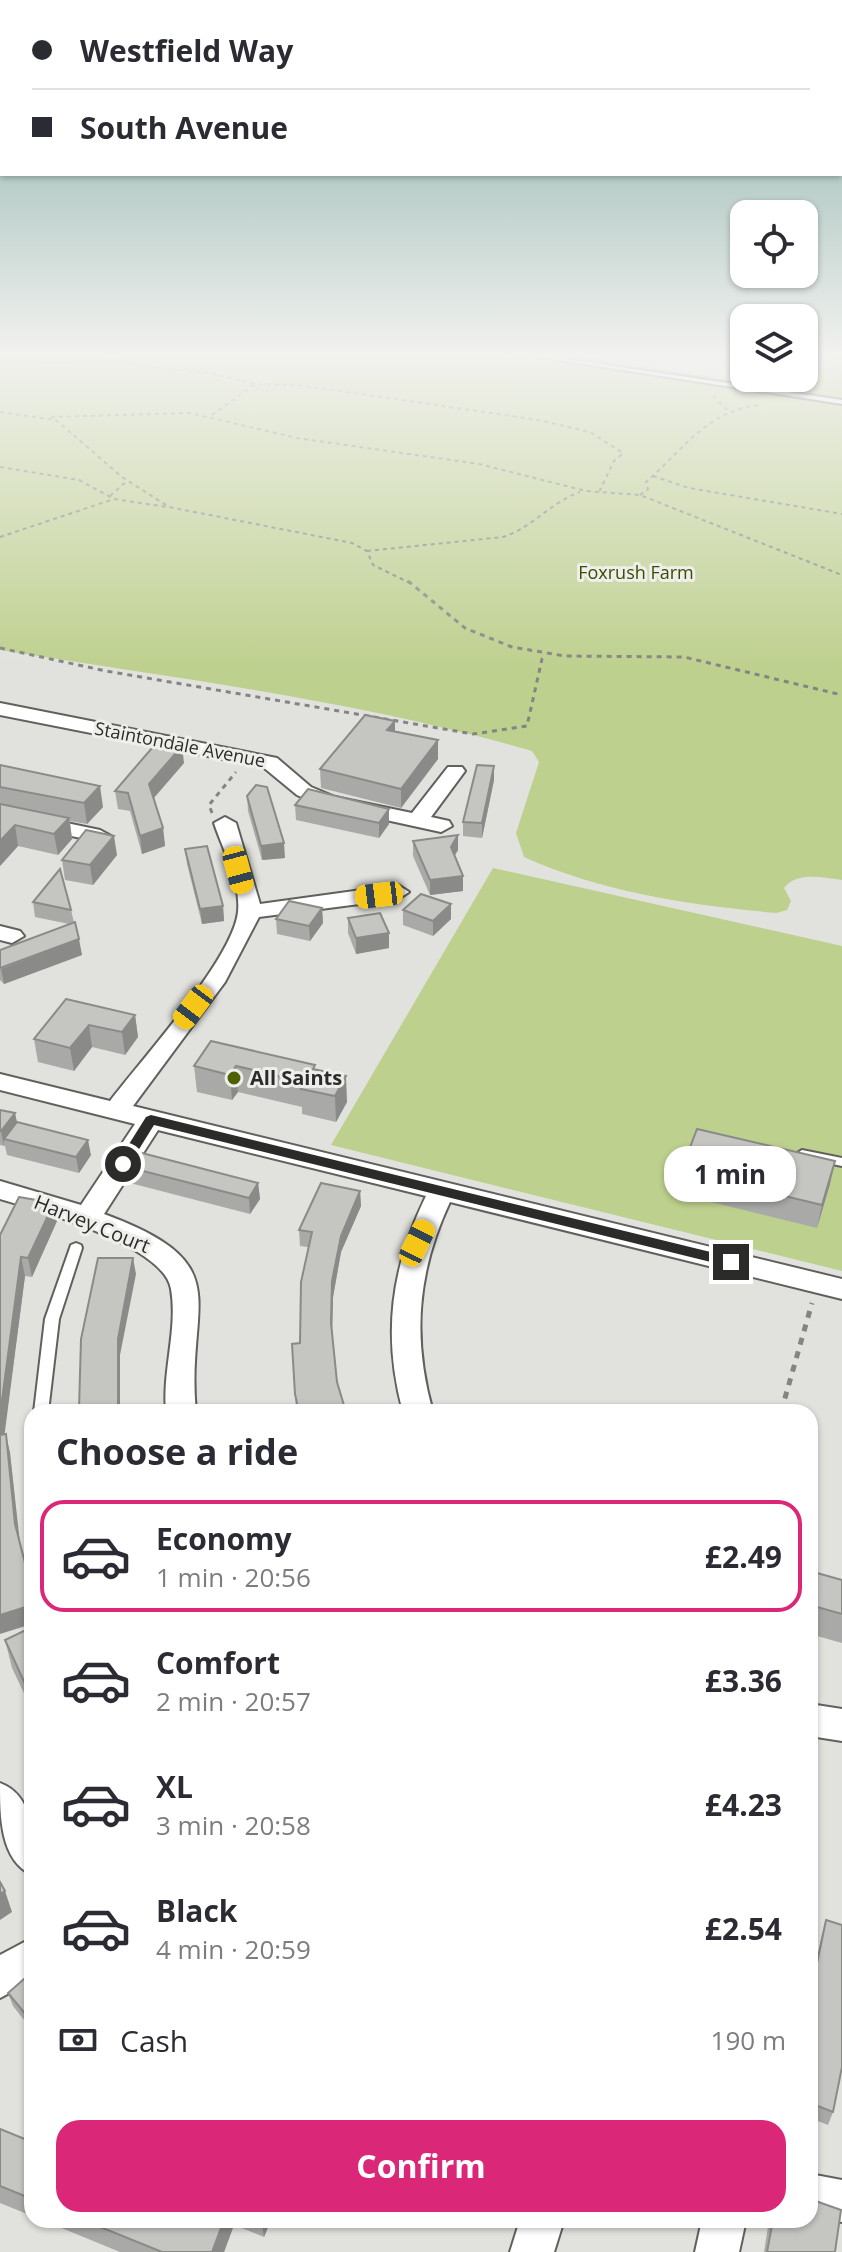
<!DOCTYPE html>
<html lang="en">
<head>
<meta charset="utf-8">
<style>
	:root { --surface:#fff; --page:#f7f7f7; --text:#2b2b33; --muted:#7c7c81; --line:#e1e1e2; --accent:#db2777 }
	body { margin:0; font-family:"Open Sans",sans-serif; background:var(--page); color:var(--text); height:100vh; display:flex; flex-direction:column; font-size:30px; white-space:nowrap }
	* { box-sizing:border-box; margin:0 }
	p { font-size:26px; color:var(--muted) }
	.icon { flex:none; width:44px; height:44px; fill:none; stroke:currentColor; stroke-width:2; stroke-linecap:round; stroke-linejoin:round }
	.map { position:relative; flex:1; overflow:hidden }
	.side { position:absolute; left:24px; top:1404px; width:794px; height:824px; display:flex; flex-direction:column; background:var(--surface); border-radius:24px; box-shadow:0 2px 6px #0004 }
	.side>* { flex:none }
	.guide { position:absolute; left:0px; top:0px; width:842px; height:176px; box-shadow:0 2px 6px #0004; display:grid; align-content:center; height:176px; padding:0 32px; background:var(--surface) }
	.buttons { position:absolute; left:730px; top:200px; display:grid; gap:16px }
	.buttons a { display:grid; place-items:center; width:88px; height:88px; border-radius:16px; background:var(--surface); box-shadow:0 2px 6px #0004; font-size:40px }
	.end { position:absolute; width:36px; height:36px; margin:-18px; border:10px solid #2b2c2a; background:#fff; box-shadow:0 0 0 4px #fff }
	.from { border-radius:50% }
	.bubble { position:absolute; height:56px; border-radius:24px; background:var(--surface); box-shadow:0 2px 6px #0004; font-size:26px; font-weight:700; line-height:56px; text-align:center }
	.car { position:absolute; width:24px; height:48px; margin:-24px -12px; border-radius:10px; box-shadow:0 0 6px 2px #0007; background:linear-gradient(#f5c518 24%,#345 0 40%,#f5c518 0 76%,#345 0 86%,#f5c518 0) }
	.guide b { display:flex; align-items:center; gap:28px; height:76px; font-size:30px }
	.guide b+b { border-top:2px solid var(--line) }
	.guide i { width:20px; height:20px; background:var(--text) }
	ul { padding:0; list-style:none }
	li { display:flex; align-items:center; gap:24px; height:112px; margin:0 16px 12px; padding:0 16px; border:4px solid transparent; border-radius:24px }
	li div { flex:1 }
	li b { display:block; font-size:30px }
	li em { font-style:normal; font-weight:700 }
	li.selected { border-color:var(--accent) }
	li>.icon { width:72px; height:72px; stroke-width:1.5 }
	h2 { padding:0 32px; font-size:36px; line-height:96px }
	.pay { display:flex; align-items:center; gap:20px; height:88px; padding:0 32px; font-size:30px }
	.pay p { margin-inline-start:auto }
	.primary-button { display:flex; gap:16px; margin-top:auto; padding:16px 32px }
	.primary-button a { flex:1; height:92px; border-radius:24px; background:var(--accent); color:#fff; font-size:32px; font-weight:700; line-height:92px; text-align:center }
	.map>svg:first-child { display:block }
	.green { fill:#bed08e }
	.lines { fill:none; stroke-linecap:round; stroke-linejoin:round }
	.service-casing { stroke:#60615d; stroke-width:4 }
	.minor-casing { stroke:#60615d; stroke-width:4 }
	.path-far2 { stroke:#848582; stroke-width:2; stroke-dasharray:4 4; stroke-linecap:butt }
	.path-far1 { stroke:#848582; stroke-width:3; stroke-dasharray:5 5; stroke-linecap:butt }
	.path { stroke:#848582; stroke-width:5; stroke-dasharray:7 7; stroke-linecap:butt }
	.service { fill:#fff; fill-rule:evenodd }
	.minor { fill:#fff; fill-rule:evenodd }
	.wall { fill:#a9aaa7 }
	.shaded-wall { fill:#8a8b88 }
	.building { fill:#c5c6c2; stroke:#8a8b88; stroke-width:2 }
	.route { fill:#2b2c2a }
	.poi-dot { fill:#4f6003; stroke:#eeefeb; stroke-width:3 }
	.labels { text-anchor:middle; stroke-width:6; stroke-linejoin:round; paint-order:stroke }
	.far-park-label { font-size:18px; fill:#3d4b00; stroke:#eeefeb }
	.far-street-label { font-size:18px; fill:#2b2c2a; stroke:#eeefeb }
	.poi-label { font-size:20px; font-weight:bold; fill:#2b2c2a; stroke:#eeefeb; text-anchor:start }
	.street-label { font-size:20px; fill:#2b2c2a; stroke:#eeefeb }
</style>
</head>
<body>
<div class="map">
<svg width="842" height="2252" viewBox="0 0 842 2252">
	<rect width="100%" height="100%" fill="#e1e2dd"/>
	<g class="green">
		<path d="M 0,354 L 563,354 L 758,384 L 764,378 L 804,378 L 804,354 L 842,354 L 842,880 C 824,878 797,871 784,888 L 791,901 L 787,910 L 776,913 C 690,905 604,893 524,857 L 516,833 L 539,762 L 532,751 C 358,700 179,679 0,650 Z"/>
		<path d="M 493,868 L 842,946 L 842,1271 L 331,1145 Z"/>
	</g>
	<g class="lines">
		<g class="service-casing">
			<g id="service">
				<path d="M 520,354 L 533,354 L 842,400 L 842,404 Z"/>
				<path d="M 802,1150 L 842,1158 L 842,1166 L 798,1157 L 796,1154 Z"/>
				<path d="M 76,1243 L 81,1245 L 82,1248 L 59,1319 L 48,1412 L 34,1412 L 45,1319 L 70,1248 L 71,1245 Z"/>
			</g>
		</g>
		<g class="minor-casing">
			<g id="minor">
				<path d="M 0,703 L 277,758 L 311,787 L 335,797 L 412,813 L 448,767 L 462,767 L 465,771 L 431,817 L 449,821 L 452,826 L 441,832 L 322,806 L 297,795 L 263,767 L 0,715 Z"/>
				<path d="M 0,809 L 100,830 L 111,836 L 100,842 L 0,821 Z"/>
				<path d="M 225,817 L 236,823 L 260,904 L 398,885 L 409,892 L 398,899 L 259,917 L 225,982 L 133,1106 L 842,1279 L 842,1299 L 450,1202 C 417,1272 412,1338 433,1412 L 403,1412 C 382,1335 391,1268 426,1196 L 158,1130 L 104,1214 C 242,1265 185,1301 196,1412 L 166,1412 C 162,1371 178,1329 171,1289 C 164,1245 38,1210 0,1199 L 0,1181 L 81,1205 L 135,1124 L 0,1090 L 0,1074 L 110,1101 C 141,1060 233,959 238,912 C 241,883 223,850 214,823 Z"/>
				<path d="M 0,926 L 20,931 L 24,936 L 12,943 L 0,940 Z"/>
				<path d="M 810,1704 L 842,1709 L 842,1741 L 810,1736 Z"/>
				<path d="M 0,1783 C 37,1797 32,1842 32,1875 C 0,1860 0,1816 0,1783 Z"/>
				<path d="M 32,1938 L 32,1981 L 0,1998 L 0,1955 Z"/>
				<path d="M 810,2174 L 842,2180 L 842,2222 L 810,2216 Z"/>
				<path d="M 520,2220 L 564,2220 L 554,2252 L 510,2252 Z"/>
				<path d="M 702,2220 L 746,2220 L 739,2252 L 695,2252 Z"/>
			</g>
		</g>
		<g class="path-far2">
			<path d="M 94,354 L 142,366 L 205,372 L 256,384 L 306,386 L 538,420 L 590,432 L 623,453 L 614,461 L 599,492"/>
			<path d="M 458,354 L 510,358"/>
			<path d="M 0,362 L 122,364"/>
			<path d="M 713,396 L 728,411"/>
			<path d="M 0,412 L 56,420 L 122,477 L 169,507 L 352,543 L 367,551 L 373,565 L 410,583"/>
			<path d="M 212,415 L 255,384"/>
			<path d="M 51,417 L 190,413 L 297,438 L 479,464 L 586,491 L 640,495 L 842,575"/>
			<path d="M 0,467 L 79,480 L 114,499 L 167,507"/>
			<path d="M 653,476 L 689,488 L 842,514"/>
			<path d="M 640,495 L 648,489 L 646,482 C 684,449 708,409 762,405"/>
			<path d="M 110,496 L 128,480"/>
			<path d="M 0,537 L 114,499"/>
			<path d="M 367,551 L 503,537 C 532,528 551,502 580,492"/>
		</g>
		<g class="path-far1">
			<path d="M 408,581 L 465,628 L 512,647 L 565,656 L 684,657 L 842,695"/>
			<path d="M 0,648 L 106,671 L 473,734 L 527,726 L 542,659 L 546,655"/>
			<path d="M 212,813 L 209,805 L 236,772"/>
		</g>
		<path class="path" d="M 781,1412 L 812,1303"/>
		<use href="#service" class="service"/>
		<use href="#minor" class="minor"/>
	</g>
	<g class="wall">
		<path d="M 395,721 L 395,732 L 438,759 L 401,808 L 321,788 L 320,769 Z"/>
		<path d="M 184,763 L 154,798 L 163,828 L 165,846 L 142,854 L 130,811 L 118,809 L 115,791 Z"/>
		<path d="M 0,765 L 103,807 L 87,824 L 70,821 L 72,839 L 58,855 L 18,846 L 0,866 Z"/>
		<path d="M 494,766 L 494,780 L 482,838 L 463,836 L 463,822 Z"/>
		<path d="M 247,796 L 285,858 L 262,860 L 248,811 Z"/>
		<path d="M 295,805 L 389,809 L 389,824 L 379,838 L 296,820 Z"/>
		<path d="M 458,835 L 458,850 L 454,855 L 463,876 L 463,891 L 430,895 L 413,856 L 413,841 Z"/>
		<path d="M 185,849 L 223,906 L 224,921 L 202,924 L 187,864 Z"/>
		<path d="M 117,855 L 93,885 L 65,880 L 62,860 Z"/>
		<path d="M 33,902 L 71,910 L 82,955 L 4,984 L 0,980 L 0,950 L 69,924 L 35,917 Z"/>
		<path d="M 322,908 L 323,923 L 310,941 L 277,934 L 276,919 Z"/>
		<path d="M 403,910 L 451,919 L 433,936 L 403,925 Z"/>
		<path d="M 348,918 L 389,933 L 389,948 L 356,954 L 348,933 Z"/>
		<path d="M 66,999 L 135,1015 L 138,1037 L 125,1055 L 92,1047 L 74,1071 L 38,1062 L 34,1039 Z"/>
		<path d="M 211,1041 L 316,1069 L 347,1102 L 336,1122 L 302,1114 L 302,1107 L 238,1092 L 232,1100 L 197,1092 L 194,1066 Z"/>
		<path d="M 0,1110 L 15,1113 L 17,1122 L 91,1155 L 79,1173 L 7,1155 L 5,1146 L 0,1145 Z"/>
		<path d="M 127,1167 L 258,1183 L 260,1199 L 250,1214 L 130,1183 Z"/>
		<path d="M 681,1171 L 830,1184 L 817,1228 L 678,1194 Z"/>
		<path d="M 360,1191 L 361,1206 L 341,1252 L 333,1297 L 332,1331 L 337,1382 L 346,1412 L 296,1412 L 295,1394 L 308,1247 L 300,1246 L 299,1230 Z"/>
		<path d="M 54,1203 L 57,1221 L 32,1277 L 25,1276 L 4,1434 L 10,1453 L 19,1541 L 0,1634 L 0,1235 Z"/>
		<path d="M 810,1571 L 842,1580 L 842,1643 L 810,1634 Z"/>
		<path d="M 32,1627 L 32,1710 L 12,1668 L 5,1640 Z"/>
		<path d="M 826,1920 L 833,2112 L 828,2125 L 810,2118 L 810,1989 L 822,1934 Z"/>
		<path d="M 32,1972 L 32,2030 L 13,2006 L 8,1993 Z"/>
		<path d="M 0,2129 L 32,2142 L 32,2216 L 0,2203 Z"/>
		<path d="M 42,2220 L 271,2220 L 264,2237 L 234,2225 L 224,2252 L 120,2252 Z"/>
		<path d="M 769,2220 L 810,2220 L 835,2252 L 764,2252 Z"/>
	</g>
	<g class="shaded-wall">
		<path d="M 395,721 L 395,740 L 387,730 Z"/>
		<path d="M 438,740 L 438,759 L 401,808 L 401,789 Z"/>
		<path d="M 182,746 L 184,763 L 151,801 L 149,784 Z"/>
		<path d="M 494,766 L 494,780 L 482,838 L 482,823 Z"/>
		<path d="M 100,786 L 103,807 L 87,824 L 84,803 Z"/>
		<path d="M 389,809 L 389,824 L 379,838 L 379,823 Z"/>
		<path d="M 69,818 L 72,839 L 58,855 L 54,834 Z"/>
		<path d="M 15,825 L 18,846 L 0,866 L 0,841 Z"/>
		<path d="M 163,828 L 165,846 L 142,854 L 140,836 Z"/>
		<path d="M 458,835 L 458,850 L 451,862 L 451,847 Z"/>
		<path d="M 114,836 L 117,855 L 93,885 L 90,865 Z"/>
		<path d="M 284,843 L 285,858 L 262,860 L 261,846 Z"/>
		<path d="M 463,876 L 463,891 L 430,895 L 430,880 Z"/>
		<path d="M 451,904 L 451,919 L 433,936 L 433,921 Z"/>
		<path d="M 223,906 L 224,921 L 202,924 L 200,909 Z"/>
		<path d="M 322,908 L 323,923 L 310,941 L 309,926 Z"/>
		<path d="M 389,933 L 389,948 L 356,954 L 356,938 Z"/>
		<path d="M 79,939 L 82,955 L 4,984 L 1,969 Z"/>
		<path d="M 135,1015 L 138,1037 L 125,1055 L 122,1032 Z"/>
		<path d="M 89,1025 L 92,1047 L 74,1071 L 70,1048 Z"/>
		<path d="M 236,1066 L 238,1092 L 232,1100 L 230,1075 Z"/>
		<path d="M 346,1076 L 347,1102 L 336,1122 L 335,1096 Z"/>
		<path d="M 15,1113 L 18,1129 L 4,1139 L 4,1146 L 1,1131 Z"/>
		<path d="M 88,1140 L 91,1155 L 79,1173 L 76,1157 Z"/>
		<path d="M 835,1161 L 830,1184 L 817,1228 L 822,1205 Z"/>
		<path d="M 258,1183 L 260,1199 L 250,1214 L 249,1198 Z"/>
		<path d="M 360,1191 L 361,1206 L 341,1252 L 333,1297 L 332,1338 L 332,1281 L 341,1236 Z"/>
		<path d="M 54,1203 L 57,1221 L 32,1277 L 28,1258 Z"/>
		<path d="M 21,1257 L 25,1276 L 2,1454 L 0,1447 L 0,1415 Z"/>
		<path d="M 133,1258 L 136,1274 L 120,1355 L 120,1412 L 118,1412 L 118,1339 Z"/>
		<path d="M 6,1434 L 10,1453 L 20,1543 L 15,1524 Z"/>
		<path d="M 32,1605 L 32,1624 L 0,1634 L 0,1615 Z"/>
		<path d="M 5,1891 L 12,1912 L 0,1920 L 0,1894 Z"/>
		<path d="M 224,2220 L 233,2220 L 234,2225 L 224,2252 L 212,2252 Z"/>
		<path d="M 261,2220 L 271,2220 L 264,2237 Z"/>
	</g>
	<g class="building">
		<path d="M 365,715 L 395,721 L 387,730 L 438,740 L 401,789 L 320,769 Z"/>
		<path d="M 158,741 L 182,746 L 149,784 L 163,828 L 140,836 L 128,793 L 115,791 Z"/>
		<path d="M 0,765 L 100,786 L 84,803 L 0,787 Z"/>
		<path d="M 477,765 L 494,766 L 482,823 L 463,822 Z"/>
		<path d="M 256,785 L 267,787 L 284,843 L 261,846 L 247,796 Z"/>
		<path d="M 308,789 L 389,809 L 379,823 L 295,805 Z"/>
		<path d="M 0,804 L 69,818 L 54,834 L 15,825 L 0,841 Z"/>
		<path d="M 86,830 L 114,836 L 90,865 L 62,860 Z"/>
		<path d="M 458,835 L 451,847 L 463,876 L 430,880 L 413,841 Z"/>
		<path d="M 207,846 L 223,906 L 200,909 L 185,849 Z"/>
		<path d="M 60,869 L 71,910 L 33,902 Z"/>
		<path d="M 421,894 L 451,904 L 433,921 L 403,910 Z"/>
		<path d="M 289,901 L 322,908 L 309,926 L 276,919 Z"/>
		<path d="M 380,913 L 389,933 L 356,938 L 348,918 Z"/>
		<path d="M 75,922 L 79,939 L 0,968 L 0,950 Z"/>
		<path d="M 66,999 L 135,1015 L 122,1032 L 89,1025 L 70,1048 L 34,1039 Z"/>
		<path d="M 211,1041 L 315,1065 L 313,1069 L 346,1076 L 335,1096 L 301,1089 L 305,1082 L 236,1066 L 230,1075 L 194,1066 Z"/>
		<path d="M 0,1110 L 15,1113 L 1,1131 L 0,1131 Z"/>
		<path d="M 17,1122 L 88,1140 L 76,1157 L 4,1139 Z"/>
		<path d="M 697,1129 L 835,1161 L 822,1205 L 681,1171 Z"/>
		<path d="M 138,1152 L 258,1183 L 249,1198 L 127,1167 Z"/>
		<path d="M 321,1183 L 360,1191 L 341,1236 L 332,1281 L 331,1323 L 337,1382 L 346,1412 L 299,1412 L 295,1394 L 292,1344 L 300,1343 L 301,1282 L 312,1232 L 299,1230 Z"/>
		<path d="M 19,1197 L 54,1203 L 28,1258 L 21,1257 L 0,1415 L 0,1235 Z"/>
		<path d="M 98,1258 L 133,1258 L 118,1339 L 118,1412 L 80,1412 L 79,1409 L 81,1339 Z"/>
		<path d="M 6,1434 L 15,1524 L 32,1590 L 32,1605 L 0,1615 L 0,1435 Z"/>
		<path d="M 810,1492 L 814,1493 L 810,1512 Z"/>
		<path d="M 810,1571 L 842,1580 L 842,1614 L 810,1605 Z"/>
		<path d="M 32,1627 L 32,1699 L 5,1640 Z"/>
		<path d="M 0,1882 L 5,1891 L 0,1894 Z"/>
		<path d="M 826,1920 L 842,1925 L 842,2067 L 833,2112 L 810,2103 L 810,1997 Z"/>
		<path d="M 32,1972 L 32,2022 L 8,1993 Z"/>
		<path d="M 0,2129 L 32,2142 L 32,2199 L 0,2186 Z"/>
		<path d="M 810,2199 L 841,2210 L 835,2252 L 767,2252 L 773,2220 L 810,2220 Z"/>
		<path d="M 83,2220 L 224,2220 L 212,2252 L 162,2252 Z"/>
	</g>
	<linearGradient id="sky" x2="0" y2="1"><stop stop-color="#7ea8a0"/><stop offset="0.53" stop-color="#f2f2f0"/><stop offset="1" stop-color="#f2f2f0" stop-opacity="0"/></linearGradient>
	<rect width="842" height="669" fill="url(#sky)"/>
	<path class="route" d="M 151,1115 L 731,1257 L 738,1262 L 731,1267 L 154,1125 L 128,1167 L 119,1167 L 119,1160 L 146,1117 Z"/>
	<circle class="poi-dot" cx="234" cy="1078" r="8"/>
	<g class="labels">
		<g class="far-park-label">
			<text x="636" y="579">Foxrush Farm</text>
		</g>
		<g class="far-street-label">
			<text transform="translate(180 745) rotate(11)" y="6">Staintondale Avenue</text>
		</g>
		<g class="poi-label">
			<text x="250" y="1085">All Saints</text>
		</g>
		<g class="street-label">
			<text transform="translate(92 1224) rotate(22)" y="7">Harvey Court</text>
		</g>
	</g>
</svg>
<div class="buttons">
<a><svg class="icon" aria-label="locate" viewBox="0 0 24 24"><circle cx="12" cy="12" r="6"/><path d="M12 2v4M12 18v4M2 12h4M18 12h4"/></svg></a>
<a><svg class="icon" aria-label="layers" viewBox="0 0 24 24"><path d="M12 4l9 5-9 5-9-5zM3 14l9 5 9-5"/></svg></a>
</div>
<i class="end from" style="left:123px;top:1164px"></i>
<i class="end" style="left:731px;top:1262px"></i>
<div class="bubble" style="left:664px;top:1146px;width:132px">1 min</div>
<i class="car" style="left:238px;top:870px;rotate:165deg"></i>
<i class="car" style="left:379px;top:895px;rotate:263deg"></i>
<i class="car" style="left:193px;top:1007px;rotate:217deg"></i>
<i class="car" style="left:417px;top:1243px;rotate:26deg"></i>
<div class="guide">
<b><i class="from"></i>Westfield Way</b>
<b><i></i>South Avenue</b>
</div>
<section class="side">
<h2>Choose a ride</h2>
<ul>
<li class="selected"><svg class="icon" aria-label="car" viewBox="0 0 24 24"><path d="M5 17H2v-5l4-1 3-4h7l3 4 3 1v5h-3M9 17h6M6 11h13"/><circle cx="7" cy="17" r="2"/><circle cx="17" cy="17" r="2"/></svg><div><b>Economy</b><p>1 min · 20:56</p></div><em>£2.49</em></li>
<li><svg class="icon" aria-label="car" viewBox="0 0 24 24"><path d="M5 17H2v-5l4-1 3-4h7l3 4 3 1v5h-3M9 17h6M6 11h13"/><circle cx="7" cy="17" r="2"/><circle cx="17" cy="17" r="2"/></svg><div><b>Comfort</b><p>2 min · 20:57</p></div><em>£3.36</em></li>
<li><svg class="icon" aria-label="car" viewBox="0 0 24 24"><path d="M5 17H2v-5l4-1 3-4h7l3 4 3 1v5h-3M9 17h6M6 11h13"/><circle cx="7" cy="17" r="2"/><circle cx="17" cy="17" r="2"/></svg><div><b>XL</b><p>3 min · 20:58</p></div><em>£4.23</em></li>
<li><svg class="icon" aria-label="car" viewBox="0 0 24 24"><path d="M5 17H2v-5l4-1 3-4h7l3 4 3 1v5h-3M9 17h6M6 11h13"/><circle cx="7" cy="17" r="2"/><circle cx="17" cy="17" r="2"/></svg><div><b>Black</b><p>4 min · 20:59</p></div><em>£2.54</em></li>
</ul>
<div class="pay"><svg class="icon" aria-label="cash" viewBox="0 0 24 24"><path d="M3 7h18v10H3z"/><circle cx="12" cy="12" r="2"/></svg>Cash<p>190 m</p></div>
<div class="primary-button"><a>Confirm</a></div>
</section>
</div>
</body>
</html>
